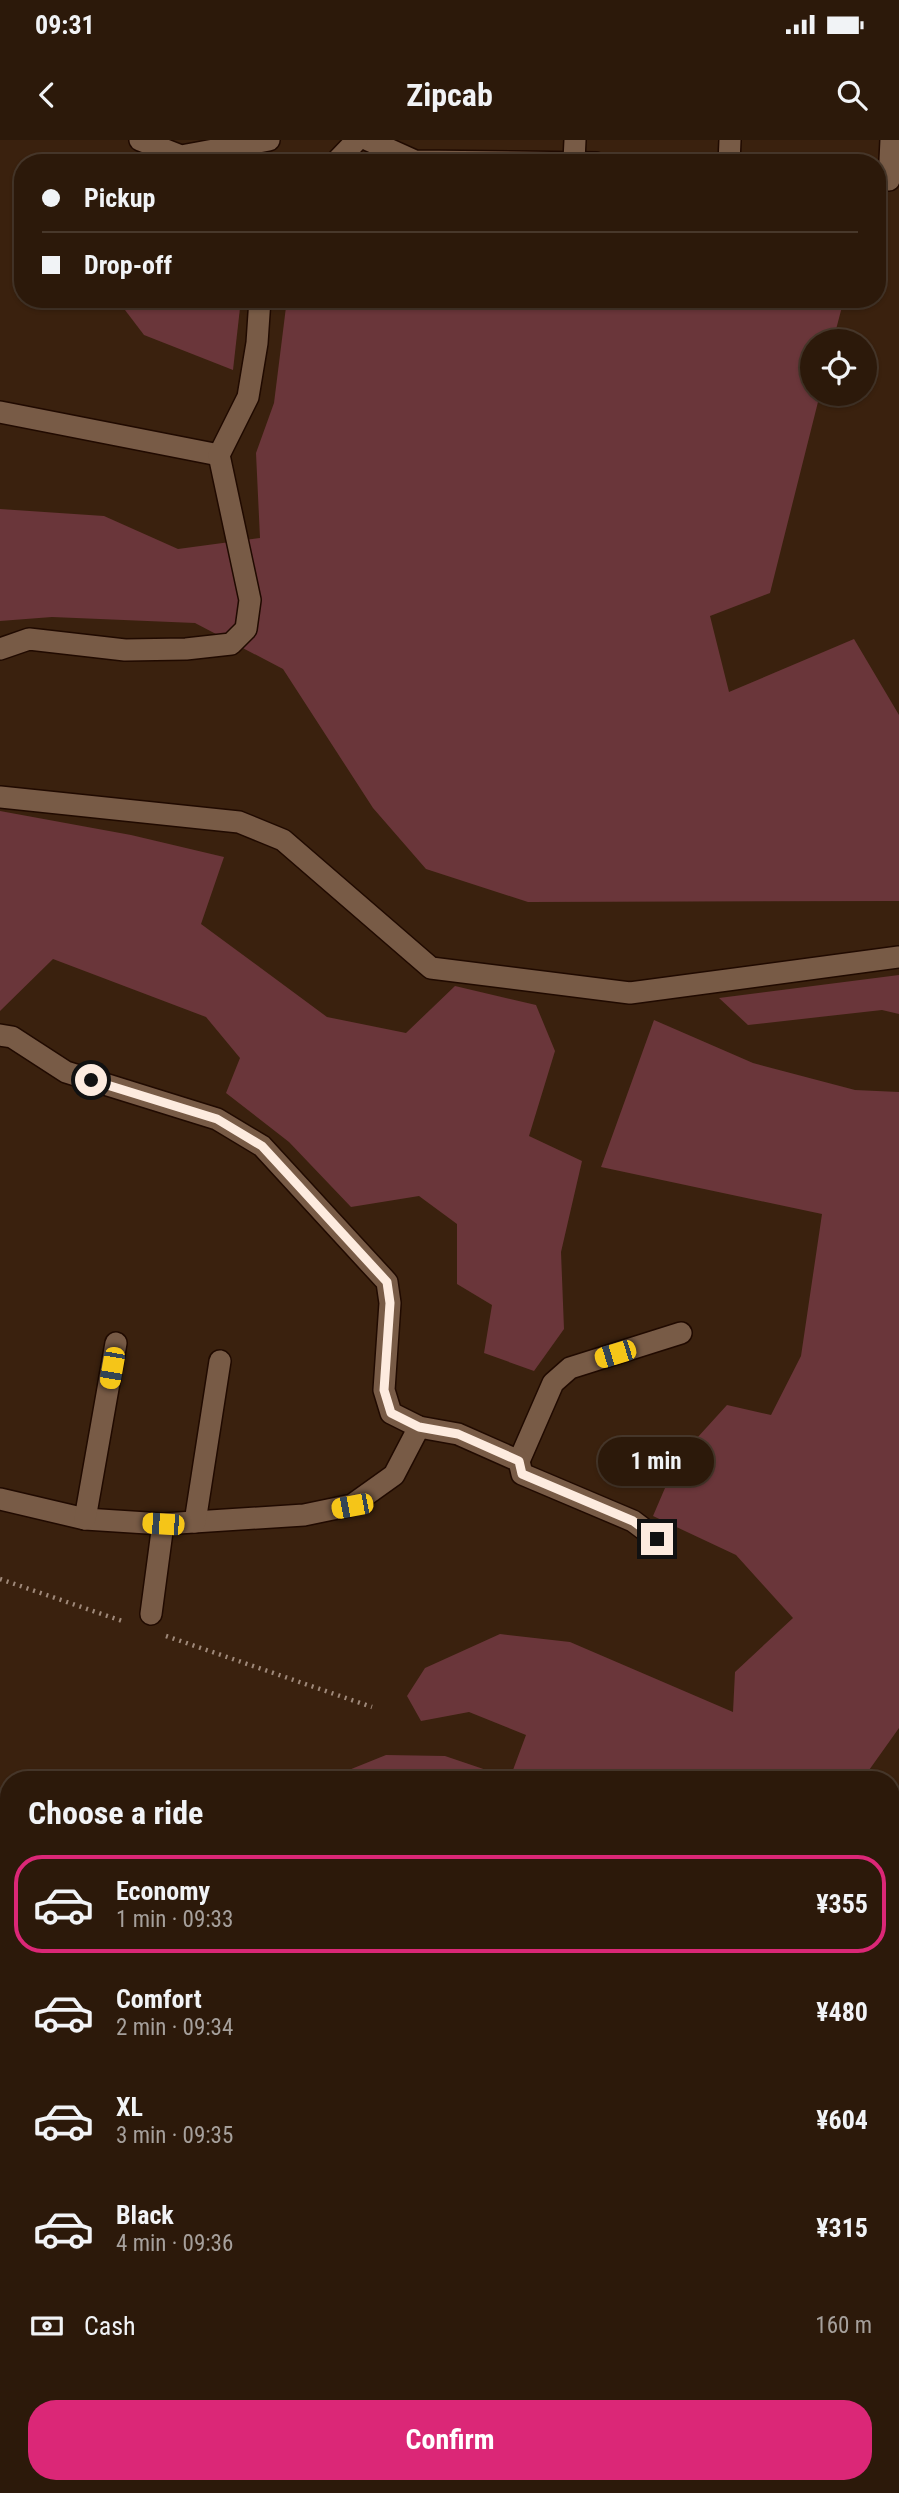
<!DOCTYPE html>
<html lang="en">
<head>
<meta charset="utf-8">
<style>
	:root { --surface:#2c190a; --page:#382618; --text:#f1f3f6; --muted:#a6a09c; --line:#48382b; --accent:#db2777 }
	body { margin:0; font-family:"Roboto Condensed",sans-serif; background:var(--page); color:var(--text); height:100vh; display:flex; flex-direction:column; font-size:26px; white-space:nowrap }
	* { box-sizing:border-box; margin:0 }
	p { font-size:23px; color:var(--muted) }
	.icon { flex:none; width:38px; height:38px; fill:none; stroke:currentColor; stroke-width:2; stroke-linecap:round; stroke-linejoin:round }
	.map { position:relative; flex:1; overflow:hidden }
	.sheet { position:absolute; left:0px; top:1631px; width:900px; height:723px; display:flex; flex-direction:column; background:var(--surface); border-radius:28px 28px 0 0; box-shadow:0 2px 5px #0004,0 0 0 2px var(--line) }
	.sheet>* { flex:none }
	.hud { position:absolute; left:14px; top:14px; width:872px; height:154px; border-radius:28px; box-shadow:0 2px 5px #0004,0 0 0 2px var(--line); display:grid; align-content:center; height:154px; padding:0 28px; background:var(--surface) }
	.tools { position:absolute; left:800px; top:189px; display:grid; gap:14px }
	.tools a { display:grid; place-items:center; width:77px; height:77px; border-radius:50%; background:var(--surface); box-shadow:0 2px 5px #0004,0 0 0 2px var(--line); font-size:35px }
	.end { position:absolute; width:32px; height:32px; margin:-16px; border:9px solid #fdebdf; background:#111; box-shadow:0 0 0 4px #111 }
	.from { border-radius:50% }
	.bubble { position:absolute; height:49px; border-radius:24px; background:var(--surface); box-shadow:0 2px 5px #0004,0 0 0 2px var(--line); font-size:23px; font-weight:700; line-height:49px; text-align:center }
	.car { position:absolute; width:21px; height:42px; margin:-21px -10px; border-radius:9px; box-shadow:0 0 5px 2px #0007; background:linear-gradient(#f5c518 24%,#345 0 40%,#f5c518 0 76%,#345 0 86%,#f5c518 0) }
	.hud b { display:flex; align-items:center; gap:24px; height:66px; font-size:26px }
	.hud b+b { border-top:2px solid var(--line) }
	.hud i { width:18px; height:18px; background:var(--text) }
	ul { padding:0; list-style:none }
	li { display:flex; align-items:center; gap:21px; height:98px; margin:0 14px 10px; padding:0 14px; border:4px solid transparent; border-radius:28px }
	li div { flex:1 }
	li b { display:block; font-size:26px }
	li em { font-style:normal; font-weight:700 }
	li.on { border-color:var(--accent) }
	li>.icon { width:63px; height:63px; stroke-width:1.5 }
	h2 { padding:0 28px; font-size:32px; line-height:84px }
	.pay { display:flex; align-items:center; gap:18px; height:77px; padding:0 28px; font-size:26px }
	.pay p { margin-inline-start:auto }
	.primary-button { display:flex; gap:14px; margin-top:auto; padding:14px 28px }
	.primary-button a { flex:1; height:80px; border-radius:28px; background:var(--accent); color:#fff; font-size:28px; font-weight:700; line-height:80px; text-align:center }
	.status { display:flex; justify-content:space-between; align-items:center; height:49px; padding:0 35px; background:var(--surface); direction:ltr }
	.status svg { height:19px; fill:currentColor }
	header { display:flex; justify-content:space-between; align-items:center; height:91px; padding:0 28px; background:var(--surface); font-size:32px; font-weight:700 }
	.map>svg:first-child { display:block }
	.green { fill:#6a363a }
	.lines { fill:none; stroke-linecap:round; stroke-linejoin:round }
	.minor-casing { stroke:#200a00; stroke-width:24 }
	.path { stroke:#9f897a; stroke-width:4.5; stroke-dasharray:2 5; stroke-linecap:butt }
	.minor { stroke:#785b46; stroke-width:21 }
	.route { stroke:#fdebdf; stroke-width:9 }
</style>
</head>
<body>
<div class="status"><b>09:31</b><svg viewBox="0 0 49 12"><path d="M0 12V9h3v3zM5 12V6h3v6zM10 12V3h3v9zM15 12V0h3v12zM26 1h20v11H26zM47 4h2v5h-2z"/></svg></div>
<header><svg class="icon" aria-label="back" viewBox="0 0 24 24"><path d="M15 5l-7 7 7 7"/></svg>Zipcab<svg class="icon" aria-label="search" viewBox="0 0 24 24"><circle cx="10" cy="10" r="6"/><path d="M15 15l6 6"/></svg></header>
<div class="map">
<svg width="899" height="2353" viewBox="0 0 899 2353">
	<rect width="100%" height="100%" fill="#3a210e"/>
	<g class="green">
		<path d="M 124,159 L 241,159 L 233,230 L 144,195 L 125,170 Z"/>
		<path d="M 287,159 L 844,159 L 833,201 L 812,201 L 812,254 L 820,254 L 770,453 L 710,476 L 729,552 L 854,499 L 899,575 L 899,761 L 528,762 L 426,729 L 373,668 L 283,529 L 195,483 L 52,477 L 0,481 L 0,369 L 104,376 L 178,409 L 260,398 L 256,313 L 274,263 Z"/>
		<path d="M 0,671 L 131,695 L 224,717 L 201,784 L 327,877 L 406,893 L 455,846 L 536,865 L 555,911 L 529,996 L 582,1021 L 561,1112 L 564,1189 L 534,1231 L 484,1213 L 492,1165 L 457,1144 L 457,1084 L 419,1056 L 351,1067 L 289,1002 L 226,953 L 240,918 L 206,877 L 53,819 L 0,871 Z"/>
		<path d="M 899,835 L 899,874 L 882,870 L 748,885 L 719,858 Z"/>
		<path d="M 654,880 L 753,923 L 855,950 L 899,952 L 899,1588 L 862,1640 L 324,1640 L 386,1615 L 445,1616 L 510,1638 L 526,1595 L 469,1572 L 421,1581 L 407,1556 L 425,1528 L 500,1494 L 570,1502 L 733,1572 L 735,1532 L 793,1478 L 736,1415 L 653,1376 L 677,1320 L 727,1265 L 771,1275 L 801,1216 L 822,1074 L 601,1027 Z"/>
		<path d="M 899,1673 L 899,1824 L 897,1827 L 899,1829 L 899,1978 L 891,1956 L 891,1748 L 897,1740 L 891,1715 L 891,1679 Z"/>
		<path d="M 891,2339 L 899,2341 L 899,2353 L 596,2353 L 589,2347 L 582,2345 L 891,2345 Z"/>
		<path d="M 369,2345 L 537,2345 L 529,2353 L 369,2353 Z"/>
	</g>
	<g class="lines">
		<g class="minor-casing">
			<g id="minor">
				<path d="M 140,0 L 181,16 L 269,0"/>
				<path d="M 368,0 L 415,21 L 596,23"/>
				<path d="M 574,21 L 575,0"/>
				<path d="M 335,23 L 357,0"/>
				<path d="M 729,23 L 730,0"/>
				<path d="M 889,40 L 891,0"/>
				<path d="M 0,272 L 219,315"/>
				<path d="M 0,509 L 29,499 L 125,510 L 186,509 L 231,504 L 246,489 L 250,460 L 219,315 L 248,257 L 257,203 L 260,159"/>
				<path d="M 0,657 L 239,682 L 283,700 L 431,828 L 630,853 L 899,817"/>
				<path d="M 0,895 L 12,897 L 66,932 L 217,979 L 262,1006 L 387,1142 L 390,1163 L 384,1250 L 391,1273 L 419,1287 L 458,1294 L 519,1321 L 553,1243 L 570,1228 L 681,1193"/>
				<path d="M 519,1321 L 522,1334 L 633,1381 L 657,1399"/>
				<path d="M 0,1359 L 85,1379 L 163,1384 L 304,1375 L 352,1365 L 394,1335 L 419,1287"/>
				<path d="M 85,1379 L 116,1203"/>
				<path d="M 195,1382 L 220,1221"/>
				<path d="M 151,1474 L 163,1384"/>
				<path d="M 0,1941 L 9,1942"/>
				<path d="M 891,2142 L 899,2139"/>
				<path d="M 89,2353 L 90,2345"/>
				<path d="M 106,2353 L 107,2345"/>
				<path d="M 430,2353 L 437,2345"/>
			</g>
		</g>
		<g class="path">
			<path d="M 0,1439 L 125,1482"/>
			<path d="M 166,1496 L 372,1567"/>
		</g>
		<use href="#minor" class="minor"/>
	</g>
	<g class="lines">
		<path class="route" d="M 91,940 L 217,979 L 262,1006 L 387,1142 L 390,1163 L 384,1250 L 391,1273 L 419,1287 L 458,1294 L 519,1321 L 522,1334 L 633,1381 L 657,1399"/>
	</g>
</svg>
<div class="tools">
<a><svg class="icon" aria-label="locate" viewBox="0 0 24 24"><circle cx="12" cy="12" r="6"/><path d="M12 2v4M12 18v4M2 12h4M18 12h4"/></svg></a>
</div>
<i class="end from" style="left:91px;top:940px"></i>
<i class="end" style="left:657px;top:1399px"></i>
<div class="bubble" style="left:598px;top:1297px;width:116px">1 min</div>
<i class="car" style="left:615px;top:1214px;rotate:253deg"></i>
<i class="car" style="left:112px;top:1228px;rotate:190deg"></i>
<i class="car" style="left:352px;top:1366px;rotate:259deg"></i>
<i class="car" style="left:163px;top:1384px;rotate:274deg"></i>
<div class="hud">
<b><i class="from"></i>Pickup</b>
<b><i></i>Drop-off</b>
</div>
<section class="sheet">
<h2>Choose a ride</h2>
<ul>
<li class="on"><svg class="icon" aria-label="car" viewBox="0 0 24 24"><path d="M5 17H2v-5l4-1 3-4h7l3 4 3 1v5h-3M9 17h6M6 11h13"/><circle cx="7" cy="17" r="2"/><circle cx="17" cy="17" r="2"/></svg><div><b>Economy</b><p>1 min · 09:33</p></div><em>¥355</em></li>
<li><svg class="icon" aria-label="car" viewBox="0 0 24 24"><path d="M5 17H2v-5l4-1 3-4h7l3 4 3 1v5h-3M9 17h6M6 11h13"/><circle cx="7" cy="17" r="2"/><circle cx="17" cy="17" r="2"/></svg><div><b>Comfort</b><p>2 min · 09:34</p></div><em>¥480</em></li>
<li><svg class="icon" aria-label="car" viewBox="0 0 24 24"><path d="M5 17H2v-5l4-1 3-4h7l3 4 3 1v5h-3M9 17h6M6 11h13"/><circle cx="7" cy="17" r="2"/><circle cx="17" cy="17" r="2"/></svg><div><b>XL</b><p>3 min · 09:35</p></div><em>¥604</em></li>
<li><svg class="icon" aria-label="car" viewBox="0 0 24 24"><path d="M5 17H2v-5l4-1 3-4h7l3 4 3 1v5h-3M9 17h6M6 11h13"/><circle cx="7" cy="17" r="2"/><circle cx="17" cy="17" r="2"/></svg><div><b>Black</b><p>4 min · 09:36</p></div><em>¥315</em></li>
</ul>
<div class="pay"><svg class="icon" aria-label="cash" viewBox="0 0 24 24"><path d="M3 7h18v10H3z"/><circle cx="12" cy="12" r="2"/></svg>Cash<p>160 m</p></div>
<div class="primary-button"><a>Confirm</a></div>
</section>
</div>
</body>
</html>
